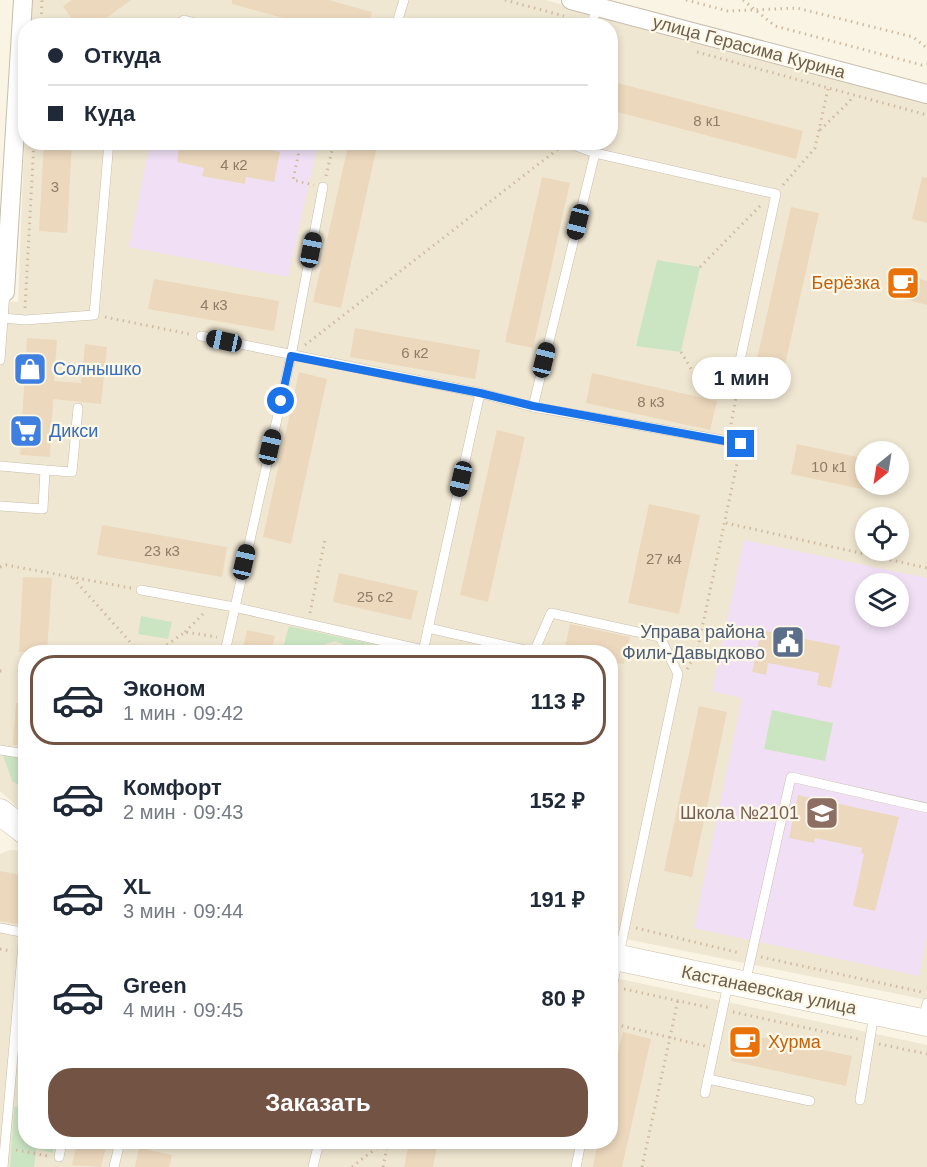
<!DOCTYPE html>
<html lang="ru">
<head>
<meta charset="utf-8">
<style>
	:root { --surface:#fff; --page:#f2f2f3; --text:#1f2937; --muted:#747a83; --line:#e0e1e3; --accent:#725344 }
	body { margin:0; font-family:Helvetica,sans-serif; background:var(--page); color:var(--text); height:100vh; display:flex; flex-direction:column; font-size:22px; white-space:nowrap }
	* { box-sizing:border-box; margin:0 }
	p { font-size:20px; color:var(--muted) }
	.icon { flex:none; width:33px; height:33px; fill:none; stroke:currentColor; stroke-width:2; stroke-linecap:round; stroke-linejoin:round }
	.map { position:relative; flex:1; overflow:hidden }
	.drawer { position:absolute; left:18px; top:645px; width:600px; height:504px; display:flex; flex-direction:column; background:var(--surface); border-radius:24px; box-shadow:0 3px 9px #0003 }
	.drawer>* { flex:none }
	.banner { position:absolute; left:18px; top:18px; width:600px; height:132px; border-radius:24px; box-shadow:0 3px 9px #0003; display:grid; align-content:center; height:132px; padding:0 30px; background:var(--surface) }
	.needle { width:39px; rotate:210deg }
	.controls { position:absolute; left:855px; top:441px; display:grid; gap:12px }
	.controls a { display:grid; place-items:center; width:54px; height:54px; border-radius:50%; background:var(--surface); box-shadow:0 3px 9px #0003; font-size:30px }
	.end { position:absolute; width:27px; height:27px; margin:-14px; border:8px solid #1a73e8; background:#fff; box-shadow:0 0 0 3px #fff }
	.from { border-radius:50% }
	.bubble { position:absolute; height:42px; border-radius:21px; background:var(--surface); box-shadow:0 3px 9px #0003; font-size:20px; font-weight:700; line-height:42px; text-align:center }
	.car { position:absolute; width:18px; height:36px; margin:-18px -9px; border-radius:8px; box-shadow:0 0 4px 2px #0007; background:linear-gradient(#222 24%,#8ab4d8 0 40%,#222 0 76%,#8ab4d8 0 86%,#222 0) }
	.banner b { display:flex; align-items:center; gap:21px; height:57px; font-size:22px }
	.banner b+b { border-top:2px solid var(--line) }
	.banner i { width:15px; height:15px; background:var(--text) }
	ul { padding:10px 0 0; list-style:none }
	li { display:flex; align-items:center; gap:18px; height:90px; margin:0 12px 9px; padding:0 18px; border:3px solid transparent; border-radius:24px }
	li div { flex:1 }
	li b { display:block; font-size:22px }
	li em { font-style:normal; font-weight:700 }
	li.active { border-color:var(--accent) }
	li>.icon { width:54px; height:54px; stroke-width:1.5 }
	.action { display:flex; gap:12px; margin-top:auto; padding:12px 30px }
	.action a { flex:1; height:69px; border-radius:24px; background:var(--accent); color:#fff; font-size:24px; font-weight:700; line-height:69px; text-align:center }
	.map>svg:first-child { display:block }
	.residential { fill:#f0e7d2; fill-rule:evenodd }
	.education { fill:#f1e0f5; fill-rule:evenodd }
	.green { fill:#cbe5c3 }
	.building { fill:#ecd8bd }
	.lines { fill:none; stroke-linecap:round; stroke-linejoin:round }
	.lane-casing { stroke:#c8bdab; stroke-width:10 }
	.street-casing { stroke:#c8bdab; stroke-width:20 }
	.secondary-casing { stroke:#ccbea9; stroke-width:27 }
	.path { stroke:#d0bba1; stroke-width:3; stroke-dasharray:1.5 4.5; stroke-linecap:butt }
	.lane { stroke:#fff; stroke-width:9 }
	.street { stroke:#fff; stroke-width:18 }
	.secondary { stroke:#fff; stroke-width:26 }
	.route { stroke:#1a73e8; stroke-width:8 }
	.labels { text-anchor:middle; stroke-width:4.5; stroke-linejoin:round; paint-order:stroke }
	.number-label { font-size:15px; fill:#8e7c68 }
	.street-label { font-size:18px; fill:#6e5e4c; stroke:#fdf8e8 }
	.food-label { font-size:18px; fill:#c56008; stroke:#fdf8e8; text-anchor:end }
	.shop-label { font-size:18px; fill:#366cbe; stroke:#fdf8e8; text-anchor:start }
	.service-label { font-size:18px; fill:#4e5e75; stroke:#fdf8e8; text-anchor:end }
	.education-label { font-size:18px; fill:#785e54; stroke:#fdf8e8; text-anchor:end }
</style>
</head>
<body>
<div class="map">
<svg width="927" height="1167" viewBox="0 0 927 1167">
	<rect width="100%" height="100%" fill="#f9f4e3"/>
	<g class="residential">
		<path d="M 31,0 L 545,0 L 927,102 L 927,1000 L 611,936 L 610,652 L 26,652 L 25,814 L 0,791 L 0,301 L 18,302 L 25,127 L 26,142 L 610,142 L 610,26 L 30,26 ZM 866,452 L 898,452 L 898,484 L 866,484 ZM 866,518 L 898,518 L 898,550 L 866,550 ZM 866,584 L 898,584 L 898,616 L 866,616 Z"/>
		<path d="M 9,850 L 25,851 L 26,1142 L 610,1142 L 611,977 L 927,1045 L 927,1167 L 0,1167 L 0,854 Z"/>
	</g>
	<g class="education">
		<path d="M 150,143 L 318,143 L 288,277 L 129,247 Z"/>
		<path d="M 744,540 L 927,578 L 927,936 L 919,976 L 694,928 L 742,698 L 712,691 ZM 866,584 L 898,584 L 898,616 L 866,616 Z"/>
	</g>
	<g class="green">
		<path d="M 657,260 L 700,267 L 681,352 L 636,346 Z"/>
		<path d="M 141,616 L 172,622 L 168,639 L 138,634 Z"/>
		<path d="M 289,626 L 408,652 L 350,652 L 347,646 L 335,641 L 326,644 L 323,652 L 282,652 Z"/>
		<path d="M 772,710 L 833,723 L 825,761 L 764,749 Z"/>
		<path d="M 3,755 L 25,758 L 25,789 L 12,781 Z"/>
		<path d="M 25,1077 L 26,1142 L 56,1142 L 53,1153 L 36,1149 L 34,1167 L 10,1167 L 14,1107 L 22,1106 Z"/>
	</g>
	<g class="building">
		<path d="M 72,0 L 131,0 L 95,26 L 77,26 L 63,6 Z"/>
		<path d="M 232,0 L 328,0 L 372,12 L 368,26 L 313,26 L 232,4 Z"/>
		<path d="M 610,81 L 803,131 L 796,159 L 610,110 Z"/>
		<path d="M 44,142 L 72,142 L 67,233 L 39,231 Z"/>
		<path d="M 180,142 L 238,142 L 280,152 L 274,182 L 246,177 L 245,184 L 202,176 L 204,168 L 177,162 Z"/>
		<path d="M 349,142 L 378,142 L 341,308 L 313,302 Z"/>
		<path d="M 542,177 L 570,183 L 533,348 L 505,342 Z"/>
		<path d="M 922,177 L 927,178 L 927,223 L 912,219 Z"/>
		<path d="M 791,207 L 819,213 L 782,378 L 754,372 Z"/>
		<path d="M 893,272 L 927,281 L 927,305 L 888,295 Z"/>
		<path d="M 154,279 L 279,301 L 274,331 L 148,309 Z"/>
		<path d="M 355,328 L 480,350 L 475,379 L 350,357 Z"/>
		<path d="M 27,338 L 57,340 L 54,381 L 81,383 L 85,344 L 107,347 L 101,404 L 53,399 L 50,457 L 20,455 Z"/>
		<path d="M 299,372 L 327,379 L 291,544 L 263,537 Z"/>
		<path d="M 592,373 L 717,401 L 710,430 L 586,403 Z"/>
		<path d="M 497,430 L 525,437 L 488,602 L 460,595 Z"/>
		<path d="M 797,444 L 866,459 L 866,490 L 791,474 Z"/>
		<path d="M 649,504 L 700,515 L 679,614 L 628,603 Z"/>
		<path d="M 102,525 L 227,547 L 222,577 L 97,555 Z"/>
		<path d="M 339,573 L 418,591 L 411,620 L 333,602 Z"/>
		<path d="M 23,577 L 52,578 L 47,652 L 19,652 Z"/>
		<path d="M 570,624 L 630,637 L 624,664 L 610,662 L 610,652 L 564,652 Z"/>
		<path d="M 247,630 L 275,636 L 271,652 L 242,652 Z"/>
		<path d="M 761,630 L 840,646 L 831,688 L 817,685 L 819,673 L 768,663 L 766,675 L 752,672 Z"/>
		<path d="M 16,703 L 26,703 L 26,746 L 13,745 Z"/>
		<path d="M 699,706 L 727,712 L 692,877 L 664,871 Z"/>
		<path d="M 798,795 L 899,817 L 875,911 L 853,906 L 864,854 L 861,853 L 862,848 L 815,838 L 814,843 L 789,838 Z"/>
		<path d="M 0,871 L 26,876 L 26,926 L 0,921 Z"/>
		<path d="M 623,1032 L 651,1039 L 622,1167 L 593,1167 L 598,1142 L 610,1142 L 610,1087 Z"/>
		<path d="M 737,1032 L 852,1056 L 846,1086 L 731,1061 Z"/>
		<path d="M 77,1142 L 107,1142 L 101,1167 L 72,1165 Z"/>
		<path d="M 409,1142 L 438,1142 L 433,1167 L 404,1167 Z"/>
		<path d="M 139,1148 L 172,1155 L 169,1167 L 135,1167 Z"/>
	</g>
	<g class="lines">
		<g class="lane-casing">
			<g id="lane">
				<path d="M 175,26 L 184,20 L 207,26"/>
				<path d="M 396,26 L 404,0"/>
				<path d="M 592,26 L 596,7"/>
				<path d="M 595,153 L 776,194 L 739,365"/>
				<path d="M 3,318 L 25,320 L 94,315 L 109,142"/>
				<path d="M 201,336 L 480,393 L 533,407 L 740,443"/>
				<path d="M 0,360 L 5,292"/>
				<path d="M 533,407 L 595,153 L 565,142"/>
				<path d="M 0,466 L 45,470 L 43,509 L 0,506"/>
				<path d="M 45,470 L 72,472 L 78,408"/>
				<path d="M 141,590 L 234,607 L 423,650"/>
				<path d="M 428,628 L 534,652 L 551,613 L 660,637 L 678,674 L 610,997"/>
				<path d="M 225,652 L 291,356 L 323,187"/>
				<path d="M 423,652 L 480,393"/>
				<path d="M 0,750 L 26,754"/>
				<path d="M 0,928 L 26,933"/>
				<path d="M 745,984 L 791,777 L 927,808"/>
				<path d="M 923,1021 L 927,1003"/>
				<path d="M 708,1079 L 810,1101"/>
				<path d="M 705,1093 L 728,984"/>
				<path d="M 860,1100 L 874,1014"/>
				<path d="M 59,1157 L 62,1142"/>
				<path d="M 3,1167 L 24,933"/>
				<path d="M 114,1167 L 120,1142"/>
				<path d="M 313,1167 L 319,1142"/>
				<path d="M 576,1167 L 581,1142"/>
			</g>
		</g>
		<g class="street-casing">
			<g id="street">
				<path d="M 571,0 L 927,94"/>
				<path d="M 0,291 L 5,292 L 23,0"/>
			</g>
		</g>
		<g class="secondary-casing">
			<g id="secondary">
				<path d="M 0,812 L 26,832"/>
				<path d="M 610,956 L 927,1023"/>
			</g>
		</g>
		<g class="path">
			<path d="M 505,0 L 564,16"/>
			<path d="M 686,0 L 728,11 L 797,8 L 913,37 L 927,48"/>
			<path d="M 743,0 L 775,26 L 922,65 L 927,64"/>
			<path d="M 41,26 L 42,0"/>
			<path d="M 697,52 L 927,115"/>
			<path d="M 820,130 L 850,101 L 852,96"/>
			<path d="M 301,142 L 293,180 L 314,185"/>
			<path d="M 326,176 L 334,142"/>
			<path d="M 783,185 L 815,148 L 828,89"/>
			<path d="M 700,267 L 761,205"/>
			<path d="M 25,308 L 34,142"/>
			<path d="M 105,317 L 189,334"/>
			<path d="M 305,345 L 558,149"/>
			<path d="M 681,352 L 696,377 L 738,385"/>
			<path d="M 730,430 L 740,375"/>
			<path d="M 726,523 L 927,568"/>
			<path d="M 0,567 L 6,565 L 131,588"/>
			<path d="M 73,578 L 139,652"/>
			<path d="M 310,613 L 325,540"/>
			<path d="M 185,632 L 204,613"/>
			<path d="M 157,652 L 185,632 L 217,637"/>
			<path d="M 687,669 L 697,652 L 739,454"/>
			<path d="M 0,671 L 3,671"/>
			<path d="M 21,857 L 26,858"/>
			<path d="M 636,928 L 740,953"/>
			<path d="M 0,949 L 12,951"/>
			<path d="M 761,957 L 922,992"/>
			<path d="M 624,989 L 711,1008"/>
			<path d="M 733,1012 L 858,1039"/>
			<path d="M 610,1023 L 705,1046"/>
			<path d="M 610,1040 L 620,1043"/>
			<path d="M 879,1044 L 927,1054"/>
			<path d="M 16,1150 L 48,1156"/>
			<path d="M 352,1167 L 384,1142"/>
			<path d="M 383,1167 L 388,1142"/>
			<path d="M 642,1167 L 678,1000"/>
		</g>
		<use href="#lane" class="lane"/>
		<use href="#street" class="street"/>
		<use href="#secondary" class="secondary"/>
	</g>
	<g class="lines">
		<path class="route" d="M 281,401 L 291,356 L 480,393 L 533,406 L 741,444"/>
	</g>
	<defs>
		<g id="cafe-square" transform="scale(1.725)"><rect x="-9" y="-9" width="18" height="18" rx="4" fill="#e8710a" stroke="#fdf8e8"/><path d="M-5.5-4.5H6V0H3Q3 3.5 0 3.5H-2.5Q-5.5 3.5-5.5 0ZM3-3.2v2h1.7v-2ZM-6 4.5H4V6H-6Z" fill="#fff"/></g>
		<g id="shop-square" transform="scale(1.725)"><rect x="-9" y="-9" width="18" height="18" rx="4" fill="#3f7fe0" stroke="#fdf8e8"/><path d="M-5-2.5h2.3a2.7 3.5 0 0 1 5.4 0H5L5.5 6h-11ZM-1.5-2.5h3a1.5 2.3 0 0 0-3 0Z" fill="#fff"/></g>
		<g id="supermarket-square" transform="scale(1.725)"><rect x="-9" y="-9" width="18" height="18" rx="4" fill="#3f7fe0" stroke="#fdf8e8"/><path d="M-6-5.5h2.5l.6 2H6L4.5 2H-2.5L-4.4-4H-6ZM-1.5 3.2a1.3 1.3 0 1 0 .1 0ZM3 3.2a1.3 1.3 0 1 0 .1 0Z" fill="#fff"/></g>
		<g id="civic-square" transform="scale(1.725)"><rect x="-9" y="-9" width="18" height="18" rx="4" fill="#5c6f8a" stroke="#fdf8e8"/><path d="M-.6-6.5H3V-4.5H.6V-3L4-1V1h2V6H-6V1h2V-1L-.6-3ZM-1.2 2.5V6h2.4V2.5Z" fill="#fff"/></g>
		<g id="school-square" transform="scale(1.725)"><rect x="-9" y="-9" width="18" height="18" rx="4" fill="#8d6e63" stroke="#fdf8e8"/><path d="M0-5L7-2L0 1L-7-2ZM-4 1L0 2.5L4 1V4Q0 6-4 4Z" fill="#fff"/></g>
	</defs>
	<g fill-rule="evenodd">
		<use href="#cafe-square" x="903" y="283"/>
		<use href="#shop-square" x="30" y="369"/>
		<use href="#supermarket-square" x="26" y="431"/>
		<use href="#civic-square" x="788" y="642"/>
		<use href="#school-square" x="822" y="813"/>
		<use href="#cafe-square" x="745" y="1042"/>
	</g>
	<g class="labels">
		<g class="number-label">
			<text x="707" y="126">8 к1</text>
			<text x="234" y="170">4 к2</text>
			<text x="55" y="192">3</text>
			<text x="214" y="310">4 к3</text>
			<text x="415" y="358">6 к2</text>
			<text x="651" y="407">8 к3</text>
			<text x="829" y="472">10 к1</text>
			<text x="162" y="556">23 к3</text>
			<text x="664" y="564">27 к4</text>
			<text x="375" y="602">25 с2</text>
		</g>
		<g class="street-label">
			<text transform="translate(749 47) rotate(15)" y="6">улица Герасима Курина</text>
			<text transform="translate(769 990) rotate(12)" y="6">Кастанаевская улица</text>
		</g>
		<g class="food-label">
			<text x="880" y="289">Берёзка</text>
			<text x="768" y="1048" text-anchor="start">Хурма</text>
		</g>
		<g class="shop-label">
			<text x="53" y="375">Солнышко</text>
			<text x="49" y="437">Дикси</text>
		</g>
		<g class="service-label">
			<text x="765" y="638">Управа района<tspan x="765" dy="21">Фили-Давыдково</tspan></text>
		</g>
		<g class="education-label">
			<text x="799" y="819">Школа №2101</text>
		</g>
	</g>
</svg>
<div class="controls">
<a><svg class="needle" viewBox="-14 -14 28 28"><path d="M0-13l5 13h-10z" fill="#e53935"/><path d="M0 13l5-13h-10z" fill="#747a83"/></svg></a>
<a><svg class="icon" aria-label="locate" viewBox="0 0 24 24"><circle cx="12" cy="12" r="6"/><path d="M12 2v4M12 18v4M2 12h4M18 12h4"/></svg></a>
<a><svg class="icon" aria-label="layers" viewBox="0 0 24 24"><path d="M12 4l9 5-9 5-9-5zM3 14l9 5 9-5"/></svg></a>
</div>
<i class="end from" style="left:281px;top:401px"></i>
<i class="end" style="left:741px;top:444px"></i>
<div class="bubble" style="left:692px;top:357px;width:99px">1 мин</div>
<i class="car" style="left:578px;top:222px;rotate:194deg"></i>
<i class="car" style="left:311px;top:250px;rotate:11deg"></i>
<i class="car" style="left:224px;top:341px;rotate:282deg"></i>
<i class="car" style="left:544px;top:360px;rotate:14deg"></i>
<i class="car" style="left:270px;top:447px;rotate:13deg"></i>
<i class="car" style="left:461px;top:479px;rotate:193deg"></i>
<i class="car" style="left:244px;top:562px;rotate:13deg"></i>
<div class="banner">
<b><i class="from"></i>Откуда</b>
<b><i></i>Куда</b>
</div>
<section class="drawer">
<ul>
<li class="active"><svg class="icon" aria-label="car" viewBox="0 0 24 24"><path d="M5 17H2v-5l4-1 3-4h7l3 4 3 1v5h-3M9 17h6M6 11h13"/><circle cx="7" cy="17" r="2"/><circle cx="17" cy="17" r="2"/></svg><div><b>Эконом</b><p>1 мин · 09:42</p></div><em>113 ₽</em></li>
<li><svg class="icon" aria-label="car" viewBox="0 0 24 24"><path d="M5 17H2v-5l4-1 3-4h7l3 4 3 1v5h-3M9 17h6M6 11h13"/><circle cx="7" cy="17" r="2"/><circle cx="17" cy="17" r="2"/></svg><div><b>Комфорт</b><p>2 мин · 09:43</p></div><em>152 ₽</em></li>
<li><svg class="icon" aria-label="car" viewBox="0 0 24 24"><path d="M5 17H2v-5l4-1 3-4h7l3 4 3 1v5h-3M9 17h6M6 11h13"/><circle cx="7" cy="17" r="2"/><circle cx="17" cy="17" r="2"/></svg><div><b>XL</b><p>3 мин · 09:44</p></div><em>191 ₽</em></li>
<li><svg class="icon" aria-label="car" viewBox="0 0 24 24"><path d="M5 17H2v-5l4-1 3-4h7l3 4 3 1v5h-3M9 17h6M6 11h13"/><circle cx="7" cy="17" r="2"/><circle cx="17" cy="17" r="2"/></svg><div><b>Green</b><p>4 мин · 09:45</p></div><em>80 ₽</em></li>
</ul>
<div class="action"><a>Заказать</a></div>
</section>
</div>
</body>
</html>
